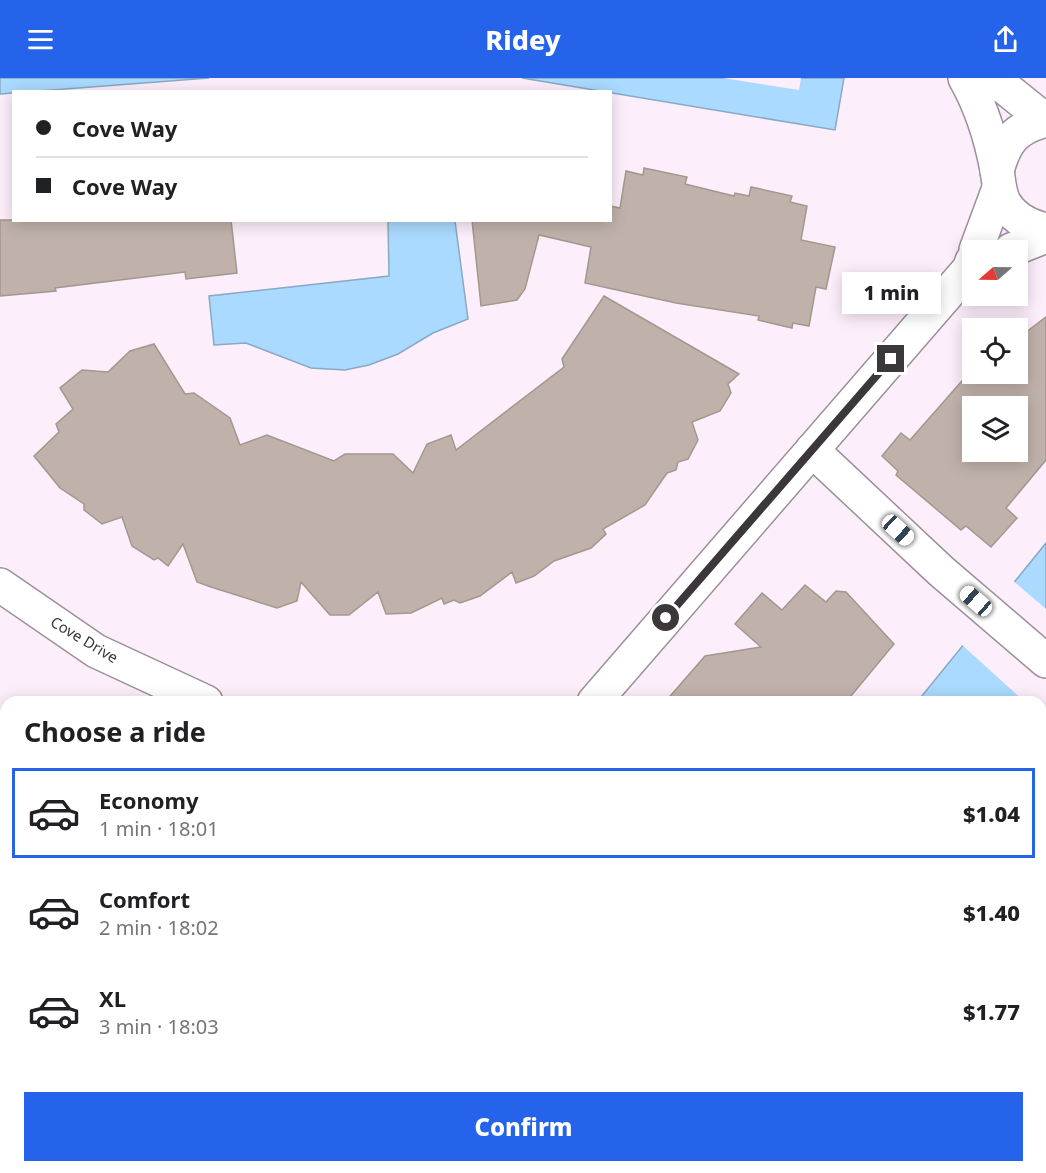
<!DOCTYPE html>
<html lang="en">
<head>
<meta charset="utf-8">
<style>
	:root { --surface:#fff; --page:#f2f2f2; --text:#202124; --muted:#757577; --line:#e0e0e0; --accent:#2563eb }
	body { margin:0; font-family:"Noto Sans",sans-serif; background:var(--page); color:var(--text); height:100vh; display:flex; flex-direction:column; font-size:22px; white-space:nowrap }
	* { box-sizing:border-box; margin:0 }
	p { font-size:20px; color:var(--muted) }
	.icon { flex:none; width:33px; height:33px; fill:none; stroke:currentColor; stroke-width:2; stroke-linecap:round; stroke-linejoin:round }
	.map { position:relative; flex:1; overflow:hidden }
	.details { position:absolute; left:0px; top:618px; width:1047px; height:477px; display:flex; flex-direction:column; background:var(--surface); border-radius:18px 18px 0 0; box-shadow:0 3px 15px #0003 }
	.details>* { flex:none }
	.guide { position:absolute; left:12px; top:12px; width:600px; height:132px; border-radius:0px; box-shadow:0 3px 15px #0003; display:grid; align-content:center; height:132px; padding:0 24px; background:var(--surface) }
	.needle { width:39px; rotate:250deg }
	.buttons { position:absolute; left:962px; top:162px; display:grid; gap:12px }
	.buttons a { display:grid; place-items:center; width:66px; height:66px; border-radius:0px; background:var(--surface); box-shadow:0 3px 15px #0003; font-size:30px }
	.end { position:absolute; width:27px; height:27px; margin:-14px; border:8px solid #3b373b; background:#fff; box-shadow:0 0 0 3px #fff }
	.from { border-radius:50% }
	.bubble { position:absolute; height:42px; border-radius:0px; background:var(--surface); box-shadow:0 3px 15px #0003; font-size:20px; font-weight:800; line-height:42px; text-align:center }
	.car { position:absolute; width:18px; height:36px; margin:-18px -9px; border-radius:8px; box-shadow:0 0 4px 2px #0007; background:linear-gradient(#fff 24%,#345 0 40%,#fff 0 76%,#345 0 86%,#fff 0) }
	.guide b { display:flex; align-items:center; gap:21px; height:57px; font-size:22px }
	.guide b+b { border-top:2px solid var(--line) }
	.guide i { width:15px; height:15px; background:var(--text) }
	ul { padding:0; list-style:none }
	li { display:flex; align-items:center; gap:18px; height:90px; margin:0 12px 9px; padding:0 12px; border:3px solid transparent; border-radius:0px }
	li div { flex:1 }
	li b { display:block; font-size:22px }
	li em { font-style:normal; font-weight:800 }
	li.on { border-color:var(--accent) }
	li>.icon { width:54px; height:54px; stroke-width:1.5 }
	h2 { padding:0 24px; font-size:27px; line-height:72px }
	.action { display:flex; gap:12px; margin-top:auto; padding:12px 24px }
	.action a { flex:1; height:69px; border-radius:0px; background:var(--accent); color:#fff; font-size:24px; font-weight:800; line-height:69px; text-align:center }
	header { display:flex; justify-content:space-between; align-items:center; height:78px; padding:0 24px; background:var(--accent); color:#fff; font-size:27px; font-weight:800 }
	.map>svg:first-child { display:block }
	.green { fill:#c1c784 }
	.water { fill:#aadaff; stroke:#89a9c4; stroke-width:1.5 }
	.pier { fill:#fceffb }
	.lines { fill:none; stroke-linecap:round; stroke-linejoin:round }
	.stream { stroke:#89a9c4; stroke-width:10 }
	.building { fill:#c0b2aa; stroke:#a4978e; stroke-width:1.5; fill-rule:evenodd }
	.street-casing { stroke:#9b909a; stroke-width:36 }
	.street { stroke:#fff; stroke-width:33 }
	.route { stroke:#3b373b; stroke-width:8 }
	.labels { text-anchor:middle; stroke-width:6; stroke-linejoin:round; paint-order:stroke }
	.street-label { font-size:15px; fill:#3b373b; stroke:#fff }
</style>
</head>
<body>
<header><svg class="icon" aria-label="menu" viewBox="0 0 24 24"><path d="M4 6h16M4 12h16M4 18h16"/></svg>Ridey<svg class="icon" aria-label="share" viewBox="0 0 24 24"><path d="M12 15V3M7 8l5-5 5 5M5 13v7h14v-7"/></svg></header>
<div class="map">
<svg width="1046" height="1095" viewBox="0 0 1046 1095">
	<rect width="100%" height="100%" fill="#fceffb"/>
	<g class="green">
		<path d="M 0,678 L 6,683 L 6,1089 L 392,1089 L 395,1095 L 0,1095 Z"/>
		<path d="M 1046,783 L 1046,872 C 1036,844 1040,811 1046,783 Z"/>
		<path d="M 426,1089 L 524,1089 L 526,1095 L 429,1095 Z"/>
	</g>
	<g class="water">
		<path d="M 0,0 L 209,0 L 0,16 Z"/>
		<path d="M 522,0 L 844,0 L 835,52 Z"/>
		<path d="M 388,143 L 455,143 L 468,241 L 433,255 L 398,276 L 369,287 L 345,292 L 311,290 L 246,265 L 214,267 L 209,218 L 389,198 Z"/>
		<path d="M 1046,465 L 1046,783 L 1041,805 L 1041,624 L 917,624 Z"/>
		<path d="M 1041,857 L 1046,872 L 1046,1095 L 986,1095 L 979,1089 L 1041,1089 Z"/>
	</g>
	<g class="pier">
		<path d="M 723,0 L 801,0 L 799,12 Z"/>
		<path d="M 1011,501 L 1046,531 L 1046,642 L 1041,638 L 1041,624 L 1025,624 L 961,566 Z"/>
	</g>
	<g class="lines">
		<g class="stream">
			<path d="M 0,860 L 6,862"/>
			<path d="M 107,1089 L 111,1095"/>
		</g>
	</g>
	<g class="building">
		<path d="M 644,90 L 687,99 L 685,106 L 734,118 L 735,115 L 749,118 L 751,109 L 792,118 L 790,124 L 807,128 L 801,162 L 835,169 L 826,211 L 816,209 L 809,248 L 793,245 L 792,250 L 758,242 L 759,238 L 676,225 L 585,205 L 591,169 L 539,157 L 525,211 L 517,222 L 481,228 L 472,142 L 610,142 L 610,128 L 620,130 L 626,93 L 643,97 Z"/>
		<path d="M 0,142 L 231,142 L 237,195 L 186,201 L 185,194 L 55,210 L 56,213 L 0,218 Z"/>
		<path d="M 604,218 L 739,296 L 728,306 L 731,315 L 720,333 L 692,344 L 698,362 L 688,381 L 678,384 L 676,392 L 667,395 L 645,427 L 603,451 L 606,456 L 591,470 L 554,483 L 534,498 L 516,505 L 512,494 L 480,518 L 460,525 L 454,522 L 444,526 L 442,520 L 411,535 L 386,536 L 378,514 L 349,537 L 330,537 L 301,504 L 297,523 L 277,530 L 211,509 L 197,504 L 183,466 L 168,488 L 158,480 L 154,482 L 132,468 L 122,439 L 102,446 L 84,432 L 84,426 L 60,410 L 34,378 L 59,354 L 56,346 L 73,331 L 60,310 L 82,292 L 108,294 L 130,273 L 154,266 L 185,316 L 194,315 L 230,340 L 240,367 L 267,357 L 334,383 L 345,376 L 393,376 L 413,395 L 427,366 L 451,357 L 456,372 L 564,289 L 562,281 Z"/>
		<path d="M 1046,239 L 1046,382 L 1006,430 L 1017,440 L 991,469 L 966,448 L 961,452 L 896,397 L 898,393 L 882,378 L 901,355 L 910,362 L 968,296 L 1017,296 L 1017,261 ZM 972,328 L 1017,328 L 1017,374 L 972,374 Z"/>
		<path d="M 805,507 L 826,524 L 836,513 L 846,514 L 894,566 L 846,624 L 665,624 L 705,578 L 761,569 L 735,546 L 762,515 L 782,532 Z"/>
	</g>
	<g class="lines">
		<g class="street-casing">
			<g id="street">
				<path d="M 965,0 C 981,28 991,60 997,92 C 999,104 999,114 1004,124 C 1013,140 1029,148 1046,152"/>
				<path d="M 985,0 L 1004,9 L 1045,42"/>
				<path d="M 997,93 C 1005,63 1015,50 1046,42"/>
				<path d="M 976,172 L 999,110"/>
				<path d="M 1011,172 L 1046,158"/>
				<path d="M 812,372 L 941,493 L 1046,583"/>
				<path d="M 0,507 L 96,573 L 206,624"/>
				<path d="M 594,624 L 969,191 L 972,183"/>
				<path d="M 639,1089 L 643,1095"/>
			</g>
		</g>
		<use href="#street" class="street"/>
	</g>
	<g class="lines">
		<path class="route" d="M 666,540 L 891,281"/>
	</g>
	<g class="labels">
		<g class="street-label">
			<text transform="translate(84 562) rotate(31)" y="5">Cove Drive</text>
		</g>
	</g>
</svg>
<div class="buttons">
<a><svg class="needle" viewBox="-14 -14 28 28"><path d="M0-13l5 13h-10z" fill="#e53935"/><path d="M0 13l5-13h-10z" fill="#757577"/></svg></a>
<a><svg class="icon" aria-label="locate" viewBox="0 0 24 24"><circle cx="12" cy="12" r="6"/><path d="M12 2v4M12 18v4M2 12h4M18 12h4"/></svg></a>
<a><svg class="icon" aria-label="layers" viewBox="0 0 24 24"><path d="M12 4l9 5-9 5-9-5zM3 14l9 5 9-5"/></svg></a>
</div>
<i class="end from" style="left:666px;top:540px"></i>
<i class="end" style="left:891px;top:281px"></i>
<div class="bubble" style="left:842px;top:194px;width:99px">1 min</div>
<i class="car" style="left:898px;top:452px;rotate:133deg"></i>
<i class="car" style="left:976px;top:523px;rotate:311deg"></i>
<div class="guide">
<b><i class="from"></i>Cove Way</b>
<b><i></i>Cove Way</b>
</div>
<section class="details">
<h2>Choose a ride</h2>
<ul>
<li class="on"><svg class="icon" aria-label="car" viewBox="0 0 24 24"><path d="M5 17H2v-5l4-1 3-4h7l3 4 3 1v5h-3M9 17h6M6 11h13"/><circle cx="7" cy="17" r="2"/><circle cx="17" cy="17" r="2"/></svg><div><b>Economy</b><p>1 min · 18:01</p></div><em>$1.04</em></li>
<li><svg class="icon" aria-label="car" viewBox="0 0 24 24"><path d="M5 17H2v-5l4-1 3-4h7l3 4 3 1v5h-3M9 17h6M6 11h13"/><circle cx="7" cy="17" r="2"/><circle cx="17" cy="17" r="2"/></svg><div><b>Comfort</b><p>2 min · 18:02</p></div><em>$1.40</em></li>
<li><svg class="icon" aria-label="car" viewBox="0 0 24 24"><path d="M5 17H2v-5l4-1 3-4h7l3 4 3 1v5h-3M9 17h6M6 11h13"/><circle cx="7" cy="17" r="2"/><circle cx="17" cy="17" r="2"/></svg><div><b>XL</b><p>3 min · 18:03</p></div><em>$1.77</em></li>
</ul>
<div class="action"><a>Confirm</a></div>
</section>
</div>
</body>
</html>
